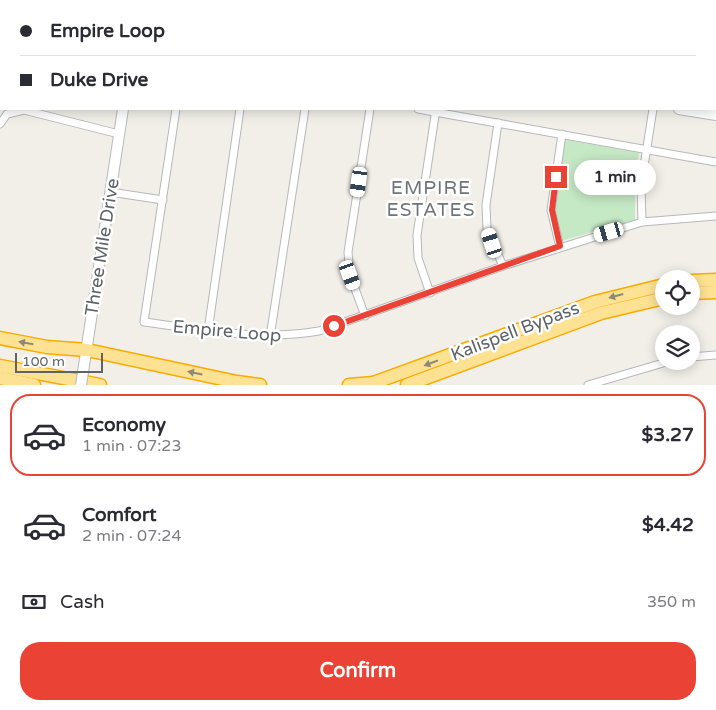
<!DOCTYPE html>
<html lang="en">
<head>
<meta charset="utf-8">
<style>
	:root { --surface:#fff; --page:#f7f7f7; --text:#2b2b33; --muted:#7c7c81; --line:#e1e1e2; --accent:#ea4335 }
	body { margin:0; font-family:"Varela Round",sans-serif; background:var(--page); color:var(--text); height:100vh; display:flex; flex-direction:column; font-size:19px; white-space:nowrap }
	* { box-sizing:border-box; margin:0 }
	p { font-size:16px; color:var(--muted) }
	.icon { flex:none; width:28px; height:28px; fill:none; stroke:currentColor; stroke-width:2; stroke-linecap:round; stroke-linejoin:round }
	.map { position:relative; height:385px; overflow:hidden }
	.side { display:flex; flex-direction:column; background:var(--surface); flex:1 }
	.side>* { flex:none }
	.banner { position:absolute; left:0px; top:0px; width:716px; height:110px; box-shadow:0 2px 12px #0003; display:grid; align-content:center; height:110px; padding:0 20px; background:var(--surface) }
	.buttons { position:absolute; left:655px; top:270px; display:grid; gap:10px }
	.buttons a { display:grid; place-items:center; width:45px; height:45px; border-radius:50%; background:var(--surface); box-shadow:0 2px 12px #0003; font-size:25px }
	.scale { position:absolute; left:15px; bottom:12px; width:88px; box-sizing:border-box; padding-left:5px; border:2px solid #5f6368; border-top:0; font-size:14px; line-height:18px; white-space:nowrap; color:#5f6368; -webkit-text-stroke:4px #fff; paint-order:stroke }
	.end { position:absolute; width:22px; height:22px; margin:-11px; border:6px solid #ea4335; background:#fff; box-shadow:0 0 0 2px #fff }
	.from { border-radius:50% }
	.bubble { position:absolute; height:35px; border-radius:18px; background:var(--surface); box-shadow:0 2px 12px #0003; font-size:16px; font-weight:700; line-height:35px; text-align:center }
	.car { position:absolute; width:15px; height:30px; margin:-15px -8px; border-radius:6px; box-shadow:0 0 4px 1px #0007; background:linear-gradient(#fff 24%,#345 0 40%,#fff 0 76%,#345 0 86%,#fff 0) }
	.banner b { display:flex; align-items:center; gap:18px; height:48px; font-size:19px }
	.banner b+b { border-top:1px solid var(--line) }
	.banner i { width:12px; height:12px; background:var(--text) }
	ul { padding:9px 0 0; list-style:none }
	li { display:flex; align-items:center; gap:15px; height:82px; margin:0 10px 8px; padding:0 10px; border:2px solid transparent; border-radius:20px }
	li div { flex:1 }
	li b { display:block; font-size:19px }
	li em { font-style:normal; font-weight:700 }
	li.selected { border-color:var(--accent) }
	li>.icon { width:45px; height:45px; stroke-width:1.5 }
	.pay { display:flex; align-items:center; gap:12px; height:55px; padding:0 20px; font-size:19px }
	.pay p { margin-inline-start:auto }
	.button { display:flex; gap:10px; margin-top:auto; padding:10px 20px }
	.button a { flex:1; height:58px; border-radius:20px; background:var(--accent); color:#fff; font-size:20px; font-weight:700; line-height:58px; text-align:center }
	.map>svg:first-child { display:block }
	.green { fill:#c5e8c5 }
	.lines { fill:none; stroke-linecap:round; stroke-linejoin:round }
	.street-casing { stroke:#b5b8bc; stroke-width:9 }
	.secondary-casing { stroke:#b6babf; stroke-width:12 }
	.highway-casing { stroke:#f9ab00; stroke-width:15 }
	.street { stroke:#fff; stroke-width:7 }
	.secondary { stroke:#fff; stroke-width:10 }
	.highway { stroke:#fde293; stroke-width:12 }
	.secondary-bridge-casing { stroke:#b6babf; stroke-width:12; stroke-linecap:butt }
	.secondary-bridge { stroke:#fff; stroke-width:10 }
	.oneway { fill:#8e8975 }
	.route { stroke:#ea4335; stroke-width:6 }
	.labels { text-anchor:middle; stroke-width:5; stroke-linejoin:round; paint-order:stroke }
	.street-label { font-size:18px; fill:#5f6368; stroke:#fff }
	.neighbourhood-label { font-size:19px; letter-spacing:1px; fill:#70757a; stroke:#fff }
</style>
</head>
<body>
<div class="map">
<svg width="716" height="385" viewBox="0 0 716 385">
	<rect width="100%" height="100%" fill="#f1efe8"/>
	<path class="green" d="M 567,140 L 639,153 L 635,177 L 635,220 L 561,241 L 554,219 L 555,209 L 565,142 Z"/>
	<g class="lines">
		<g class="street-casing">
			<g id="street">
				<path d="M 76,0 L 81,1"/>
				<path d="M 366,0 L 366,1"/>
				<path d="M 46,1 L 47,0"/>
				<path d="M 202,1 L 202,0"/>
				<path d="M 281,1 L 281,0"/>
				<path d="M 672,1 L 672,0"/>
				<path d="M 0,48 L 1,46"/>
				<path d="M 176,109 L 144,322 C 203,330 260,341 319,331 L 503,266 L 642,222 L 716,216"/>
				<path d="M 418,109 L 716,162"/>
				<path d="M 498,123 L 486,205 L 487,229 L 503,266"/>
				<path d="M 0,124 L 7,114 L 24,110 L 119,134"/>
				<path d="M 110,192 L 163,200"/>
				<path d="M 642,222 L 641,185 L 653,109"/>
				<path d="M 560,247 L 551,210 L 562,134"/>
				<path d="M 430,293 L 418,258 L 417,235 L 436,109"/>
				<path d="M 365,316 L 350,275 L 348,252 L 370,109"/>
				<path d="M 208,331 L 240,109"/>
				<path d="M 270,337 L 305,109"/>
				<path d="M 691,357 L 716,355"/>
				<path d="M 588,385 L 670,361"/>
			</g>
		</g>
		<g class="secondary-casing">
			<g id="secondary">
				<path d="M 140,1 L 140,0"/>
				<path d="M 679,109 L 716,115"/>
				<path d="M 83,372 L 123,109"/>
			</g>
		</g>
		<g class="highway-casing">
			<g id="highway">
				<path d="M 691,281 L 716,280"/>
				<path d="M 691,293 L 716,292"/>
				<path d="M 0,338 L 47,347 L 87,350 L 237,382 L 260,385"/>
				<path d="M 0,366 L 100,385"/>
				<path d="M 0,378 L 34,385"/>
				<path d="M 349,385 L 374,383"/>
				<path d="M 368,385 L 595,302 L 664,285"/>
				<path d="M 407,385 L 601,313 L 664,298"/>
			</g>
		</g>
		<use href="#street" class="street"/>
		<use href="#secondary" class="secondary"/>
		<use href="#highway" class="highway"/>
		<g class="secondary-bridge-casing">
			<path id="secondary-bridge" d="M 81,385 L 83,372"/>
		</g>
		<use href="#secondary-bridge" class="secondary-bridge"/>
	</g>
	<defs><path id="oneway-solid" d="M-6-.8H1V-3.2L6.5 0L1 3.2V.8H-6Z" transform="scale(1.25)"/></defs>
	<g class="oneway">
		<use href="#oneway-solid" transform="translate(616 296) rotate(165)"/>
		<use href="#oneway-solid" transform="translate(26 343) rotate(-170)"/>
		<use href="#oneway-solid" transform="translate(431 363) rotate(159)"/>
		<use href="#oneway-solid" transform="translate(195 373) rotate(-168)"/>
	</g>
	<g class="lines">
		<path class="route" d="M 334,326 L 560,246 L 552,210 L 556,177"/>
	</g>
	<g class="labels">
		<g class="street-label">
			<text transform="translate(102 247) rotate(-81)" y="6">Three Mile Drive</text>
			<text transform="translate(227 331) rotate(5)" y="6">Empire Loop</text>
			<text transform="translate(515 331) rotate(-21)" y="6">Kalispell Bypass</text>
		</g>
		<g class="neighbourhood-label">
			<text x="431" y="194">EMPIRE<tspan x="431" dy="22">ESTATES</tspan></text>
		</g>
	</g>
</svg>
<div class="buttons">
<a><svg class="icon" aria-label="locate" viewBox="0 0 24 24"><circle cx="12" cy="12" r="6"/><path d="M12 2v4M12 18v4M2 12h4M18 12h4"/></svg></a>
<a><svg class="icon" aria-label="layers" viewBox="0 0 24 24"><path d="M12 4l9 5-9 5-9-5zM3 14l9 5 9-5"/></svg></a>
</div>
<div class="scale">100 m</div>
<i class="end from" style="left:334px;top:326px"></i>
<i class="end" style="left:556px;top:177px"></i>
<div class="bubble" style="left:574px;top:160px;width:82px">1 min</div>
<i class="car" style="left:359px;top:182px;rotate:188deg"></i>
<i class="car" style="left:609px;top:232px;rotate:254deg"></i>
<i class="car" style="left:492px;top:243px;rotate:342deg"></i>
<i class="car" style="left:350px;top:275px;rotate:160deg"></i>
<div class="banner">
<b><i class="from"></i>Empire Loop</b>
<b><i></i>Duke Drive</b>
</div>
</div>
<section class="side">
<ul>
<li class="selected"><svg class="icon" aria-label="car" viewBox="0 0 24 24"><path d="M5 17H2v-5l4-1 3-4h7l3 4 3 1v5h-3M9 17h6M6 11h13"/><circle cx="7" cy="17" r="2"/><circle cx="17" cy="17" r="2"/></svg><div><b>Economy</b><p>1 min · 07:23</p></div><em>$3.27</em></li>
<li><svg class="icon" aria-label="car" viewBox="0 0 24 24"><path d="M5 17H2v-5l4-1 3-4h7l3 4 3 1v5h-3M9 17h6M6 11h13"/><circle cx="7" cy="17" r="2"/><circle cx="17" cy="17" r="2"/></svg><div><b>Comfort</b><p>2 min · 07:24</p></div><em>$4.42</em></li>
</ul>
<div class="pay"><svg class="icon" aria-label="cash" viewBox="0 0 24 24"><path d="M3 7h18v10H3z"/><circle cx="12" cy="12" r="2"/></svg>Cash<p>350 m</p></div>
<div class="button"><a>Confirm</a></div>
</section>
</body>
</html>
